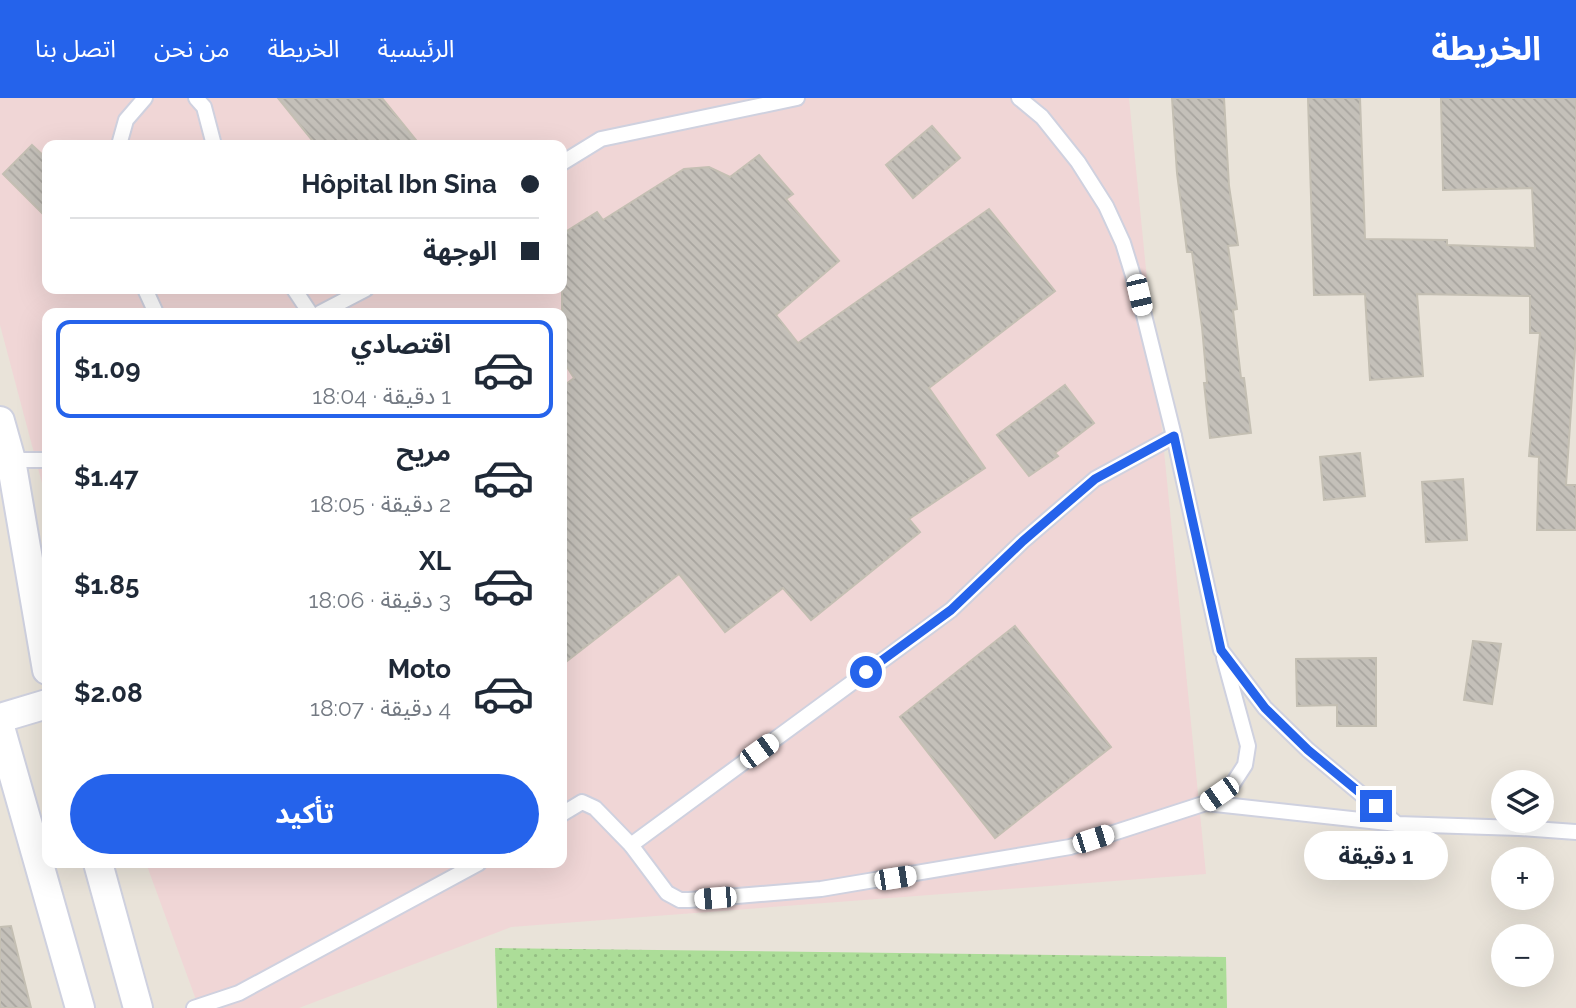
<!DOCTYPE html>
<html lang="ar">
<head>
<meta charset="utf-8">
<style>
	:root { --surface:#fff; --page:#f6f6f7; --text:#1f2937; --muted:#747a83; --line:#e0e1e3; --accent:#2563eb }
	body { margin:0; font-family:Raleway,"Noto Sans Arabic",sans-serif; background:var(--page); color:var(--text); direction:rtl; height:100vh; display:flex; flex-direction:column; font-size:26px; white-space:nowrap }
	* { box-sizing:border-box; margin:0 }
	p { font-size:23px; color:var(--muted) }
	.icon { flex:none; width:38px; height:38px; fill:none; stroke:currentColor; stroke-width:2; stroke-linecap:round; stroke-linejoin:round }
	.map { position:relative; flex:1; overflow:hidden; direction:ltr }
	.details { position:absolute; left:42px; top:210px; width:525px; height:560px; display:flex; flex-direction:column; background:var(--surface); border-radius:14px; box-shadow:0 7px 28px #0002; direction:rtl }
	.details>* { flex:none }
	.banner { position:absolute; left:42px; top:42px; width:525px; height:154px; border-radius:14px; box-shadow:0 7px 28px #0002; direction:rtl; display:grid; align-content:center; height:154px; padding:0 28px; background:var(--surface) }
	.buttons { position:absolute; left:1491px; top:672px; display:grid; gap:14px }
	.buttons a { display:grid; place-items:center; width:63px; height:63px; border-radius:50%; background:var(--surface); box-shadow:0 7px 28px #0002; font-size:35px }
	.end { position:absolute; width:32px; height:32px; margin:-16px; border:9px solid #2563eb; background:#fff; box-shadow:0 0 0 4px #fff }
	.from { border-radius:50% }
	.bubble { position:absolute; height:49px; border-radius:24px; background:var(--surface); box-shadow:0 7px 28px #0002; font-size:23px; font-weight:700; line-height:49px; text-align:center; direction:rtl }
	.car { position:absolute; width:21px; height:42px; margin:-21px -10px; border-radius:9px; box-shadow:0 0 5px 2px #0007; background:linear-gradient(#fff 24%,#345 0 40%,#fff 0 76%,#345 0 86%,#fff 0) }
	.banner b { display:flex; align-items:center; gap:24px; height:66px; font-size:26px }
	.banner b+b { border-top:2px solid var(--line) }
	.banner i { width:18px; height:18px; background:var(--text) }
	ul { padding:12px 0 0; list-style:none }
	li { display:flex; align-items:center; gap:21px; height:98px; margin:0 14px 10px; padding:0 14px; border:4px solid transparent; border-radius:14px }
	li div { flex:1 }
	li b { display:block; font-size:26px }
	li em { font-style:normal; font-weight:700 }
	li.current { border-color:var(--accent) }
	li>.icon { width:63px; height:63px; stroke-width:1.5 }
	.primary-button { display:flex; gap:14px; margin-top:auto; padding:14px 28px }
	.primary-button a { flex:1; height:80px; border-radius:42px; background:var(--accent); color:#fff; font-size:28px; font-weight:700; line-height:80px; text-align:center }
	header { display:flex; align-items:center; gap:42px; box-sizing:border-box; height:98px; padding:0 35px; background:var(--accent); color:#fff }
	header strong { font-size:33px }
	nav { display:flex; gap:38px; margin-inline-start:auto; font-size:24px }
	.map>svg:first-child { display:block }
	.medical { fill:#f0d6d6; fill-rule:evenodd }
	.garden { fill:url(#garden-dots) }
	.building { fill:url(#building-back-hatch); stroke:#c4bfb3; stroke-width:2 }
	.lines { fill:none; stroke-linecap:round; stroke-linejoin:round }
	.service-casing { stroke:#cfd1df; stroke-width:18 }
	.minor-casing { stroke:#cfd1df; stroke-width:32 }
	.service { stroke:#fff; stroke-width:14 }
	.minor { stroke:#fff; stroke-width:28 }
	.route { stroke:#2563eb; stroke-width:9 }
</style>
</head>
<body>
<header>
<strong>الخريطة</strong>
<nav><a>الرئيسية</a><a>الخريطة</a><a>من نحن</a><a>اتصل بنا</a></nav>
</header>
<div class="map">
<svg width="1576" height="910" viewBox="0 0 1576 910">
	<defs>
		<pattern id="garden-dots" width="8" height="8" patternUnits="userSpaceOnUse" patternTransform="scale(1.75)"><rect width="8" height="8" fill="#acdd98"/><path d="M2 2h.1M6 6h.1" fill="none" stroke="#94be83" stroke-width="1.8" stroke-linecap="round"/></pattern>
		<pattern id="building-back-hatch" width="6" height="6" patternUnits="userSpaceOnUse" patternTransform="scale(1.75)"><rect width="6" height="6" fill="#c4c0b9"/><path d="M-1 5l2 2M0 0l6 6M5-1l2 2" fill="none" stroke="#a8a59f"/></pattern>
	</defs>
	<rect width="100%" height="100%" fill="#e9e3d9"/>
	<path class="medical" d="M 0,0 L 1129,0 L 1206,776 L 511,829 L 299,910 L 199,910 L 146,765 L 562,765 L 562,215 L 47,215 L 47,404 L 0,227 ZM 47,47 L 562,47 L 562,191 L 47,191 Z"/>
	<path class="garden" d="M 495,850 L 1226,859 L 1227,910 L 497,910 Z"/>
	<g class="building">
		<path d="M 278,0 L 382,0 L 420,47 L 316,47 Z"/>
		<path d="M 1172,0 L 1224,0 L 1229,88 L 1238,147 L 1228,148 L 1237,211 L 1233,212 L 1241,280 L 1244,280 L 1251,335 L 1210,340 L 1204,285 L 1207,285 L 1202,229 L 1192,154 L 1187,154 L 1177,75 Z"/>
		<path d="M 1308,0 L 1360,0 L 1365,141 L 1447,142 L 1447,147 L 1535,150 L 1532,90 L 1443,92 L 1441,0 L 1576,0 L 1576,237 L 1566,387 L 1576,387 L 1576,432 L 1537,432 L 1539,359 L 1529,358 L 1540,235 L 1530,235 L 1530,198 L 1417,196 L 1423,278 L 1370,282 L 1365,196 L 1314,197 Z"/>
		<path d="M 932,28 L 960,60 L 913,100 L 886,67 Z"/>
		<path d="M 32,47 L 47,61 L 47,120 L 3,76 Z"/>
		<path d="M 759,57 L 793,96 L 786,101 L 839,163 L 776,217 L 798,245 L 989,111 L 1055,193 L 929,290 L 985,370 L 909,421 L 920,434 L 811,522 L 783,490 L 725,534 L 679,476 L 562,567 L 562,289 L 574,280 L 562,261 L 562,136 L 597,114 L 603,122 L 684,71 L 709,69 L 730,79 Z"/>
		<path d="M 1065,287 L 1094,325 L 1055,355 L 1058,358 L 1029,378 L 997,337 Z"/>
		<path d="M 1360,355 L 1365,398 L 1324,402 L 1320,359 Z"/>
		<path d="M 1463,381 L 1467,442 L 1426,444 L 1422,384 Z"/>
		<path d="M 1015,528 L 1111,649 L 995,740 L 900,619 Z"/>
		<path d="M 1473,543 L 1501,546 L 1492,606 L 1464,602 Z"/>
		<path d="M 1376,560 L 1376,628 L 1337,628 L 1337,607 L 1297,608 L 1296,561 Z"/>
		<path d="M 11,828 L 31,910 L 0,910 L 0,829 Z"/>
	</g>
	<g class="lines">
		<g class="service-casing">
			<g id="service">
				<path d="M 196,0 L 204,9 L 214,47"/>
				<path d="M 1019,0 L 1042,19 L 1078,64 L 1106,108 L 1123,145 L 1139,197 L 1174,338 L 1221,552 L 1265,610 L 1308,652 L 1397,726 L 1519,730 L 1576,734"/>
				<path d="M 119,47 L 126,22 L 145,0"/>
				<path d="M 562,65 L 601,41 L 797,0"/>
				<path d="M 145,191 L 156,215"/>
				<path d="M 294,191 L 310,215"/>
				<path d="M 320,215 L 366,191"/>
				<path d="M 8,362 L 47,362"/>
				<path d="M 1206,705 L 1232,687 L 1245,667 L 1248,648 L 1224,560"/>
				<path d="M 562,716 L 582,704 L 595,710 L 631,747 L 667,795 L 680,802 L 689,802 L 821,791 L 1070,749 L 1206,705 L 1397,726"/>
				<path d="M 631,747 L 951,512 L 1023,443 L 1095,381 L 1174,338"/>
				<path d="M 194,910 L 239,895 L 479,765"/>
			</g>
		</g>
		<g class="minor-casing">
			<g id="minor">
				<path d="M 0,323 L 11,362 L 47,572"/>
				<path d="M 0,620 L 47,606"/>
				<path d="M 0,629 L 80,910"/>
				<path d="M 98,765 L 138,910"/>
			</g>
		</g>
		<use href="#service" class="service"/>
		<use href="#minor" class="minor"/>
	</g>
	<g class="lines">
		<path class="route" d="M 866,574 L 951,512 L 1023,443 L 1095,381 L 1174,338 L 1221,552 L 1265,610 L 1308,652 L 1376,708"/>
	</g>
</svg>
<div class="buttons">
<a><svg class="icon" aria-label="layers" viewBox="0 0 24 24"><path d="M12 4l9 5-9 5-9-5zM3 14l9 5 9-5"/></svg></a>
<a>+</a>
<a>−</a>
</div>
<i class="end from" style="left:866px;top:574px"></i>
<i class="end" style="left:1376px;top:708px"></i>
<div class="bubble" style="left:1304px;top:733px;width:144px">1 دقيقة</div>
<i class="car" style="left:1139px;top:197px;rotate:167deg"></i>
<i class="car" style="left:759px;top:653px;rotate:54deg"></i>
<i class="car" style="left:1219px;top:696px;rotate:235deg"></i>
<i class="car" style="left:1093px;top:741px;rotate:72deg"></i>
<i class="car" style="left:895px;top:780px;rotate:81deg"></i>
<i class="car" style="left:715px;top:800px;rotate:265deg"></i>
<div class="banner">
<b><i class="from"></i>Hôpital Ibn Sina</b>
<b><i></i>الوجهة</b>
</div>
<section class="details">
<ul>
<li class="current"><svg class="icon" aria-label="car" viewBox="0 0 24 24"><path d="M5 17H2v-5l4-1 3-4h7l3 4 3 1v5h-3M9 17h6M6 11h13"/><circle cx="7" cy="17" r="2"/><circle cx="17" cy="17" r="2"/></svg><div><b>اقتصادي</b><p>1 دقيقة · 18:04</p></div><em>$1.09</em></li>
<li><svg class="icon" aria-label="car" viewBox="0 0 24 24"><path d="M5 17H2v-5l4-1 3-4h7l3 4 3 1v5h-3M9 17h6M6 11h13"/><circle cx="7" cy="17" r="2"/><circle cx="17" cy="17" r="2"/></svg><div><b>مريح</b><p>2 دقيقة · 18:05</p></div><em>$1.47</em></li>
<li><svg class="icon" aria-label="car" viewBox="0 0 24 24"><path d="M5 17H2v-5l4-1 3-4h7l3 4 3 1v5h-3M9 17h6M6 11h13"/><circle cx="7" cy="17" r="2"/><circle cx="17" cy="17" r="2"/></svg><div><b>XL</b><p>3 دقيقة · 18:06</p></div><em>$1.85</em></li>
<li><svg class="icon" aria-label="car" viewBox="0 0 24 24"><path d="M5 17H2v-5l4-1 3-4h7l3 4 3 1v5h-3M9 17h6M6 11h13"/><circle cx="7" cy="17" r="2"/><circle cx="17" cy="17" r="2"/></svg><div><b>Moto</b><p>4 دقيقة · 18:07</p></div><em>$2.08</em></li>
</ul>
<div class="primary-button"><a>تأكيد</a></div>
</section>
</div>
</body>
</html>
